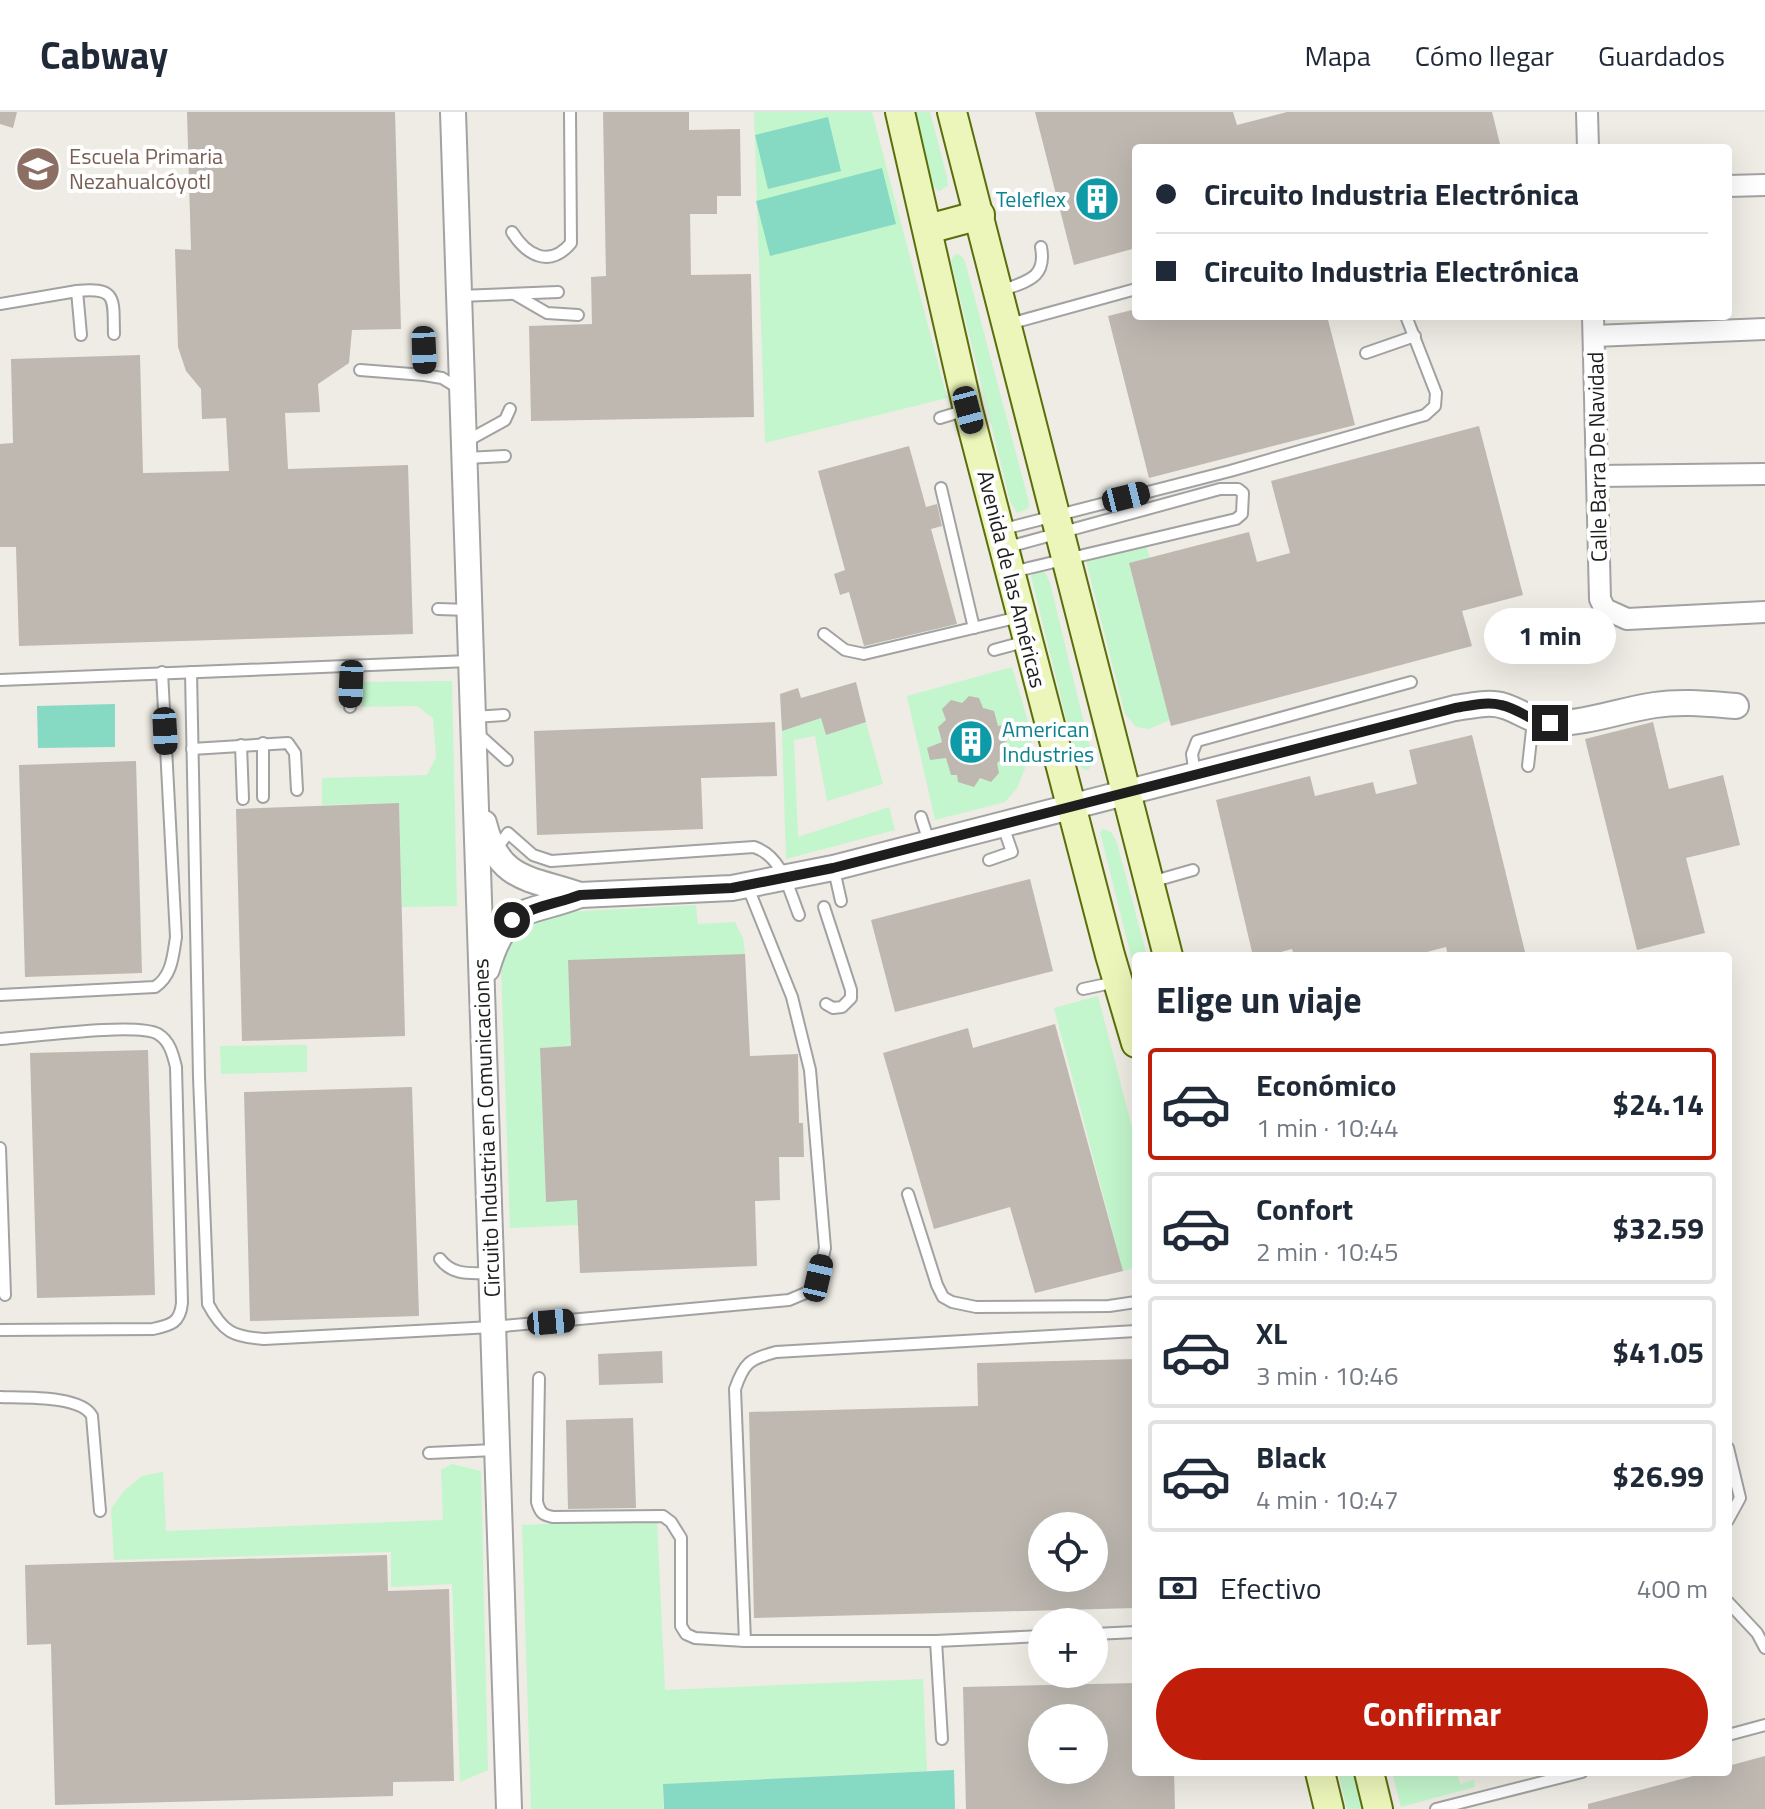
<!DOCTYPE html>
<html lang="es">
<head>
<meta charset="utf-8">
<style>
	:root { --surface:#fff; --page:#f2f2f3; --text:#1f2937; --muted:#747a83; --line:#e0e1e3; --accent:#c01e0b }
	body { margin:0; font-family:"Titillium Web",sans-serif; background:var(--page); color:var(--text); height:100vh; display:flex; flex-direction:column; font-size:30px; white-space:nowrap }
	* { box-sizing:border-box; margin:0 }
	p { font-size:26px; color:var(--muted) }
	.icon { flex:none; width:44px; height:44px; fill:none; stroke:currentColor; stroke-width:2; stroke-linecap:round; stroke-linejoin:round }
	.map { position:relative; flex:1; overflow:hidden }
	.drawer { position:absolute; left:1132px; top:840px; width:600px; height:824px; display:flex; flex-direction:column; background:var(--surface); border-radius:8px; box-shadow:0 8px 32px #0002 }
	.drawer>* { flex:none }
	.guide { position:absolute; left:1132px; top:32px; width:600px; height:176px; border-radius:8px; box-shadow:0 8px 32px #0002; display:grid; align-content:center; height:176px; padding:0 24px; background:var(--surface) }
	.buttons { position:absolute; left:1028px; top:1400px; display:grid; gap:16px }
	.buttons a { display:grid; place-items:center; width:80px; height:80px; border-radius:50%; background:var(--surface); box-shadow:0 8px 32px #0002; font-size:40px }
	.end { position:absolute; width:36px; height:36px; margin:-18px; border:10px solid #1e1e1e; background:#fff; box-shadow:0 0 0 4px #fff }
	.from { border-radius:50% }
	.bubble { position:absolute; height:56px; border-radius:28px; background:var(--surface); box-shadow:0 8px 32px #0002; font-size:26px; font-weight:700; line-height:56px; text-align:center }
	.car { position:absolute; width:24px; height:48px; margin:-24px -12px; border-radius:10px; box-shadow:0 0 6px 2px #0007; background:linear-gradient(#222 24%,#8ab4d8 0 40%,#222 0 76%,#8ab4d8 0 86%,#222 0) }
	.guide b { display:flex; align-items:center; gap:28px; height:76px; font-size:30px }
	.guide b+b { border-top:2px solid var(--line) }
	.guide i { width:20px; height:20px; background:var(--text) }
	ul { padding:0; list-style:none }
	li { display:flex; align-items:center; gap:24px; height:112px; margin:0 16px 12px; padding:0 8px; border:4px solid var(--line); border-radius:8px }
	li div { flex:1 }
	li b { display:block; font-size:30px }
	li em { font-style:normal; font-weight:700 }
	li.active { border-color:var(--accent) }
	li>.icon { width:72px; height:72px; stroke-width:1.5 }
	h2 { padding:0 24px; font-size:36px; line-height:96px }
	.pay { display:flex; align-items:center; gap:20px; height:88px; padding:0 24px; font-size:30px }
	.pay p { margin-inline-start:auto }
	.cta { display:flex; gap:16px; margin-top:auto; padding:16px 24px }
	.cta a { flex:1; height:92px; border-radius:48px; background:var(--accent); color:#fff; font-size:32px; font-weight:700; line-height:92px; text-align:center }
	header { display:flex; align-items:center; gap:48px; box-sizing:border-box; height:112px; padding:0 40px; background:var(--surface); border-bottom:2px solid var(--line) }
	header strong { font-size:38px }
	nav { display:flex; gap:44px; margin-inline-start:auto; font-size:28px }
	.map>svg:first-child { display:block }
	.park { fill:#c3f6cc }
	.pitch { fill:#86d9c2 }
	.building { fill:#beb8b1; fill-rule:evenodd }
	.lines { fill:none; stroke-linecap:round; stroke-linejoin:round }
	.service-casing { stroke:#a2a2a2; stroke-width:14 }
	.minor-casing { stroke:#a2a2a2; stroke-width:24 }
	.tertiary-casing { stroke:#a2a2a2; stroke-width:28 }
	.secondary-casing { stroke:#596f0b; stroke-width:32 }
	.service { stroke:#fff; stroke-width:10 }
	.minor { stroke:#fff; stroke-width:20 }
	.tertiary { stroke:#fff; stroke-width:24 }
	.secondary { stroke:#edf6ba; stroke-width:28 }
	.route { stroke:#1e1e1e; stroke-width:10 }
	.labels { text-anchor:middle; stroke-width:8; stroke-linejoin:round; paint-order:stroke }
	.education-label { font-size:22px; fill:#785e54; stroke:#fff; text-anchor:start }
	.culture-label { font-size:22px; fill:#0d838f; stroke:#fff; text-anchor:end }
	.street-label { font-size:22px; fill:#1e1e1e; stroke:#fff }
</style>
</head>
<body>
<header>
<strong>Cabway</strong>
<nav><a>Mapa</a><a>Cómo llegar</a><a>Guardados</a></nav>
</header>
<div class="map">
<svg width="1765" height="1697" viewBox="0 0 1765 1697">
	<rect width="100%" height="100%" fill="#eeece4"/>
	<g class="park">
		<path d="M 754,0 L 872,0 L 947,286 L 765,331 Z"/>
		<path d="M 914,0 L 930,0 L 947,65 L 948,74 L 939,79 L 933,74 Z"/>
		<path d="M 959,142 L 964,147 L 967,157 L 1029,390 L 1029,396 L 1017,401 L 1010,389 L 951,149 L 954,143 Z"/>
		<path d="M 1146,433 L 1150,446 L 1129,452 L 1170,608 L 1149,617 L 1136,615 L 1125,602 L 1086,449 Z"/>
		<path d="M 1037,458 L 1045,460 L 1050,471 L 1091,640 L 1092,653 L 1088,658 L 1083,657 L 1077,651 L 1031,464 Z"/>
		<path d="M 1012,555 L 1032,623 L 1031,642 L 1017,676 L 1005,690 L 935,708 L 907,584 Z"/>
		<path d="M 452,569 L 457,794 L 402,795 L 399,691 L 322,693 L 322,666 L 427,663 L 436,645 L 433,606 L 417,594 L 362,595 L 362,570 Z"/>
		<path d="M 821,606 L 826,623 L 866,610 L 883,672 L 827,689 L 815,624 L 794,628 L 798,725 L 889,695 L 895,718 L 786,747 L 782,619 Z"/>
		<path d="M 1103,717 L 1111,720 L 1117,731 L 1147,844 L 1136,844 L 1136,864 L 1100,720 Z"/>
		<path d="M 696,793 L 698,812 L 735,810 L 743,826 L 745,842 L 607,847 L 571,934 L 540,936 L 546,1089 L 577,1088 L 578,1113 L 510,1116 L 501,853 L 505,837 L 514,819 L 547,801 Z"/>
		<path d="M 1098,884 L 1136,1031 L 1136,1155 L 1123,1159 L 1054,896 Z"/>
		<path d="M 307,933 L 307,960 L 221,962 L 220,934 Z"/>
		<path d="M 452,1352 L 481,1359 L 488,1658 L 460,1670 L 452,1472 L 391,1475 L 391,1440 L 114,1448 L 111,1397 L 123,1380 L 142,1364 L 163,1360 L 166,1419 L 443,1408 L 441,1358 Z"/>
		<path d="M 657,1408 L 665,1578 L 923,1567 L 927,1659 L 663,1672 L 663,1697 L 531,1697 L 522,1413 Z"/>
		<path d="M 1338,1660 L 1355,1660 L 1363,1697 L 1347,1697 Z"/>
		<path d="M 1392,1660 L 1457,1660 L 1460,1672 L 1474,1668 L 1475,1675 L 1401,1695 Z"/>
	</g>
	<g class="pitch">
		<path d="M 828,5 L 841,59 L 768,77 L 755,23 Z"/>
		<path d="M 882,56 L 896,112 L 770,144 L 756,89 Z"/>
		<path d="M 115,592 L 115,635 L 38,636 L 37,594 Z"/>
		<path d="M 954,1658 L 955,1697 L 664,1697 L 663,1672 Z"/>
	</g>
	<g class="building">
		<path d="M 0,0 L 17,0 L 13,16 L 0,12 Z"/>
		<path d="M 187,0 L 395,0 L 401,217 L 352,218 L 349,251 L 318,272 L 320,300 L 285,301 L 288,357 L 408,353 L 413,522 L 19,534 L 16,435 L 0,435 L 0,332 L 13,331 L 11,247 L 140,243 L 143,361 L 229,359 L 226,306 L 202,307 L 201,277 L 186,259 L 178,235 L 175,137 L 191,138 Z"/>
		<path d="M 603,0 L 689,0 L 689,18 L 740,17 L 741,84 L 717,84 L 717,102 L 690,102 L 691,163 L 751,162 L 754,305 L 531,309 L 529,214 L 592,212 L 591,165 L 606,164 Z"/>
		<path d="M 1035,0 L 1233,0 L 1237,13 L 1287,0 L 1492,0 L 1501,36 L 1136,36 L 1136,136 L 1074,153 Z"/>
		<path d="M 1136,197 L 1136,204 L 1327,204 L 1355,313 L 1149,366 L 1108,204 Z"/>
		<path d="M 1479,314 L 1523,483 L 1462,499 L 1472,534 L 1171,614 L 1129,451 L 1249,420 L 1257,450 L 1290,441 L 1271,369 Z"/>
		<path d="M 909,334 L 926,395 L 937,392 L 942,414 L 931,417 L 957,512 L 864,534 L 849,480 L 840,483 L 834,462 L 845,458 L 818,359 Z"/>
		<path d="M 856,570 L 866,610 L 826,623 L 821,606 L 782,619 L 780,582 L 798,576 L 801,586 Z"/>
		<path d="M 969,584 L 979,586 L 983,596 L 994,599 L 998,614 L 1004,613 L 1007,629 L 1002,631 L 1006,644 L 997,651 L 999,661 L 991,670 L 980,666 L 974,675 L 958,670 L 957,663 L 951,663 L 946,646 L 930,648 L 927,636 L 942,630 L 938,615 L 946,608 L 942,597 L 951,588 L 962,591 Z"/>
		<path d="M 775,610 L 777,664 L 701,666 L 703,717 L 537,723 L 534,619 Z"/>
		<path d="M 1653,610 L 1669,677 L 1723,663 L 1740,733 L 1686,746 L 1705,821 L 1637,838 L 1585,627 Z"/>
		<path d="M 1472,623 L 1526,844 L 1448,844 L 1446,835 L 1412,844 L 1294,844 L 1292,837 L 1266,844 L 1253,844 L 1216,688 L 1310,664 L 1315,684 L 1373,670 L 1376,682 L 1417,672 L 1409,638 Z"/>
		<path d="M 136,649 L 142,861 L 25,865 L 19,653 Z"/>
		<path d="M 399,691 L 405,924 L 242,929 L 236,697 Z"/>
		<path d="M 1030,767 L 1053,859 L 895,900 L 871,808 Z"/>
		<path d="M 745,842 L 750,944 L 798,942 L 799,1011 L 803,1011 L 804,1045 L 779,1045 L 780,1088 L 755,1089 L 757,1154 L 580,1161 L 577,1088 L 546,1090 L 540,936 L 571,934 L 568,848 Z"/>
		<path d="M 1055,912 L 1123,1159 L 1035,1181 L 1010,1095 L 934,1117 L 883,941 L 968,916 L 973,936 Z"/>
		<path d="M 148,938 L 155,1183 L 37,1186 L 30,941 Z"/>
		<path d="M 412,975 L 419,1204 L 250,1209 L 244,980 Z"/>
		<path d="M 662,1239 L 663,1271 L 599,1273 L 598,1242 Z"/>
		<path d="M 1136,1247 L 1136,1496 L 754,1506 L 749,1300 L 978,1294 L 977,1251 ZM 1042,1414 L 1094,1414 L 1094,1466 L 1042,1466 Z"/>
		<path d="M 633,1306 L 636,1396 L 568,1397 L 566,1308 Z"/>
		<path d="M 387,1443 L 388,1479 L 449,1477 L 454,1669 L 393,1670 L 393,1684 L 55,1693 L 51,1532 L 27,1533 L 25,1453 Z"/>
		<path d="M 1136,1571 L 1136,1660 L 1174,1660 L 1175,1697 L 966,1697 L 963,1575 ZM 1042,1606 L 1094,1606 L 1094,1658 L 1042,1658 Z"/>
		<path d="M 1765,1644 L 1765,1697 L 1588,1697 L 1588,1692 L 1708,1660 L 1728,1660 L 1728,1654 Z"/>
	</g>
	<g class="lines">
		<g class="service-casing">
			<g id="service">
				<path d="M 512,120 C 527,144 550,156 571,131 L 570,0"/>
				<path d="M 77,179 C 118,175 113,187 114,222"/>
				<path d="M 1001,179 C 1026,169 1047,167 1041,135"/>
				<path d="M 516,183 L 547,201 L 578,203"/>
				<path d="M 460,184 L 558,180"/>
				<path d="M 0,192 L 77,179 L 81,223"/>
				<path d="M 1009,212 L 1136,177"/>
				<path d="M 424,238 L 424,263 L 442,266 L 460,277"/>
				<path d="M 1366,241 L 1415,224"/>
				<path d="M 360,258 L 424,263"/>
				<path d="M 940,306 L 966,298"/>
				<path d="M 465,330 L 505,308 L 510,297"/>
				<path d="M 466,346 L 505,344"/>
				<path d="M 941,376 L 974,516"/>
				<path d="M 1000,418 L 1230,359 L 1425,303 L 1435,294 L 1436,281 L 1406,204"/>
				<path d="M 1008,435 L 1220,377 L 1238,377 L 1243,381 L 1242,402 L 1236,407 L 1012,460"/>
				<path d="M 438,497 L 469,498"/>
				<path d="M 824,522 L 845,538 L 864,542 L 1019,505"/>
				<path d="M 994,538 L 1027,529"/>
				<path d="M 191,560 L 199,965 L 208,1192 C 223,1220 233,1225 264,1227 L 492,1215 L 789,1188 L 808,1180 L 818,1166 L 825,1136 L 810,958 L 792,885 L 747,773"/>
				<path d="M 0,568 L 469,549"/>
				<path d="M 350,595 L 350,554"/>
				<path d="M 474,605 L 504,603"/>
				<path d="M 476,620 L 507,648"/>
				<path d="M 263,631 L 263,685"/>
				<path d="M 241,633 L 243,687"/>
				<path d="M 192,637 L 288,631 L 295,641 L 297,678"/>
				<path d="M 1528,654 L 1533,609"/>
				<path d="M 1195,663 L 1192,642 L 1197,629 L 1411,570"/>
				<path d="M 921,705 L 929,730"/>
				<path d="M 495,739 L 508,721 L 533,743 L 551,749 L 754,735 C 782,744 789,778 799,803"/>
				<path d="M 989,748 L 1012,740 L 1003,714"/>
				<path d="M 834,758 L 841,789"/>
				<path d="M 1151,770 L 1193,758"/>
				<path d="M 824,795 L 851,878 L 851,886 L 842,895 L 833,896 L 826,892"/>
				<path d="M 1083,877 L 1116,870"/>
				<path d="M 0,883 L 155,875 C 172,864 173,844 176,825 L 162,560"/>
				<path d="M 0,927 C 30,925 137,910 158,922 C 170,929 173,943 176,955 L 182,1191 C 180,1211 171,1213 153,1217 L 0,1218"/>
				<path d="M 0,1036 L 5,1183"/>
				<path d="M 908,1082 L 937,1173 L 943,1185 L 952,1190 L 976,1195 L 1109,1194 L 1136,1190"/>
				<path d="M 440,1147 C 453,1164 470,1161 490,1161"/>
				<path d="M 539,1266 L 537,1390 C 540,1400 542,1403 553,1405 L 663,1404 L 671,1410 L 681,1426 L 681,1514 L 686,1522 L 695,1526 L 745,1529 L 936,1529 L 1042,1524"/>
				<path d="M 0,1285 C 22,1286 81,1283 92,1304 L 100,1399"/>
				<path d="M 1728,1336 L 1740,1386 L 1728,1408"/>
				<path d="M 429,1341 L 495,1338"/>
				<path d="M 1728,1490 L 1757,1521 L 1765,1536"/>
				<path d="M 1094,1522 L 1136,1520"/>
				<path d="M 745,1529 L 735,1277 C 744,1251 749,1247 776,1240 L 1136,1219"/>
				<path d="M 936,1529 L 942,1627"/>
				<path d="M 1728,1623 L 1765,1613"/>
				<path d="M 1436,1697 L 1582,1660"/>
			</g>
		</g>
		<g class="minor-casing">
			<g id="minor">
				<path d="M 1587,0 L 1588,36"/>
				<path d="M 1728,74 L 1765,73"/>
				<path d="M 1593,204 L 1600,487 L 1605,497 L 1627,507 L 1765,500"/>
				<path d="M 1594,224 L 1765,217"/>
				<path d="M 1598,364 L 1765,362"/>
			</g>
		</g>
		<g class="tertiary-casing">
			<g id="tertiary">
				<path d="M 453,0 L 509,1697"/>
				<path d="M 484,711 C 498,770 532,766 580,783"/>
				<path d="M 487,857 C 507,790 526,804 580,783 L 732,776 L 833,756 L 1455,596 C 1471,594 1489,589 1504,594 C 1521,599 1532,610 1551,611 C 1586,612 1620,598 1655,593 C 1682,589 1709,592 1736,594"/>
			</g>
		</g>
		<g class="secondary-casing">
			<g id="secondary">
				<path d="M 900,0 L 968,298 L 1110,843 L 1136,931"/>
				<path d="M 952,0 L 1168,844"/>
				<path d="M 928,117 L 980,103"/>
				<path d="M 1320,1660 L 1329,1697"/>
				<path d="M 1369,1660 L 1378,1697"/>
			</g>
		</g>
		<use href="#service" class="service"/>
		<use href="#minor" class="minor"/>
		<use href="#tertiary" class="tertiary"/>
		<use href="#secondary" class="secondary"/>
	</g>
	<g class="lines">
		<path class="route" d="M 512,808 C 533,794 556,792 580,783 L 732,776 L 833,756 L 1455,596 C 1470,594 1486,589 1501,593 C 1520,597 1528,609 1550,611"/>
	</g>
	<defs>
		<g id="school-disc" transform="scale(2.3)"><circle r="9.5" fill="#8d6e63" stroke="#fff"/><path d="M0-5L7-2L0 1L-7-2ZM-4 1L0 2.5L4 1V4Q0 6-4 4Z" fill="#fff"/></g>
		<g id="building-disc" transform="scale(2.3)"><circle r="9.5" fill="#0f9aa8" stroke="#fff"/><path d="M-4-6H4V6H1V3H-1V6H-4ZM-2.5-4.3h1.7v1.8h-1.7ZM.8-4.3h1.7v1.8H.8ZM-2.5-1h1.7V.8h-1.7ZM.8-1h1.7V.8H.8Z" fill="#fff"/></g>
	</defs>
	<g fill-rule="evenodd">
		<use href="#school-disc" x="38" y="57"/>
		<use href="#building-disc" x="1097" y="87"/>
		<use href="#building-disc" x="971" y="630"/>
	</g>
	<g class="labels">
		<g class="education-label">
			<text x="69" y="52">Escuela Primaria<tspan x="69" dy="25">Nezahualcóyotl</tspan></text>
		</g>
		<g class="culture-label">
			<text x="1066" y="95">Teleflex</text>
			<text x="1002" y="625" text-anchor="start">American<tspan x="1002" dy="25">Industries</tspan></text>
		</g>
		<g class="street-label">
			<text transform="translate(1597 345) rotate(-91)" y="8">Calle Barra De Navidad</text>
			<text transform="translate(1012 467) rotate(76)" y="8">Avenida de las Américas</text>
			<text transform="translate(486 1016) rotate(-92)" y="8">Circuito Industria en Comunicaciones</text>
		</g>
	</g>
</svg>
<div class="buttons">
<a><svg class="icon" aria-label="locate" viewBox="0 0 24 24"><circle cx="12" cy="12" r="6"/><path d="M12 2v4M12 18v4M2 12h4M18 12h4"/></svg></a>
<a>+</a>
<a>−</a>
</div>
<i class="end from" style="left:512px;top:808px"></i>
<i class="end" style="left:1550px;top:611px"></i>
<div class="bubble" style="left:1484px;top:496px;width:132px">1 min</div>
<i class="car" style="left:424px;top:238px;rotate:178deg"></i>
<i class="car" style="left:968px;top:298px;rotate:165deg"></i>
<i class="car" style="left:1126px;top:385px;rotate:76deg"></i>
<i class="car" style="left:351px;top:572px;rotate:182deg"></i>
<i class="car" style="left:165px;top:619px;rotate:177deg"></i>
<i class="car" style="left:818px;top:1166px;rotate:13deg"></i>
<i class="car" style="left:551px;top:1210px;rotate:85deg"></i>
<div class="guide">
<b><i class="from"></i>Circuito Industria Electrónica</b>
<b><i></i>Circuito Industria Electrónica</b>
</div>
<section class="drawer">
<h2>Elige un viaje</h2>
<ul>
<li class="active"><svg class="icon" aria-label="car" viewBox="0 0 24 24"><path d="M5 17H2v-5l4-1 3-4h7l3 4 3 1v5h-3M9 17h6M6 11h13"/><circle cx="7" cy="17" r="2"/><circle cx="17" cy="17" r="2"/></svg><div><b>Económico</b><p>1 min · 10:44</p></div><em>$24.14</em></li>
<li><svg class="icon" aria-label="car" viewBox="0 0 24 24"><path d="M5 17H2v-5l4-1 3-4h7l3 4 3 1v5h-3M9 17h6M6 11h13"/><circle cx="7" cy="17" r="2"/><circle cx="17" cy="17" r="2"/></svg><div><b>Confort</b><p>2 min · 10:45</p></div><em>$32.59</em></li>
<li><svg class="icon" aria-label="car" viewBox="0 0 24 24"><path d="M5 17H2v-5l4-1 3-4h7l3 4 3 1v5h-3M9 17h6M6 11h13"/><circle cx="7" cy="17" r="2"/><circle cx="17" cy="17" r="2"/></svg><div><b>XL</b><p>3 min · 10:46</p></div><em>$41.05</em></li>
<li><svg class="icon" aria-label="car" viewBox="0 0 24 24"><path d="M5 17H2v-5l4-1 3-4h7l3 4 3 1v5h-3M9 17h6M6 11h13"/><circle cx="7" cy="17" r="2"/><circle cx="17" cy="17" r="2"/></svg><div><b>Black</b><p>4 min · 10:47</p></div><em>$26.99</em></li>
</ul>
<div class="pay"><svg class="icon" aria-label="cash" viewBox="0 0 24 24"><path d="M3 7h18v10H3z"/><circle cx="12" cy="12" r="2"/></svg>Efectivo<p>400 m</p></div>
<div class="cta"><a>Confirmar</a></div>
</section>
</div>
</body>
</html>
